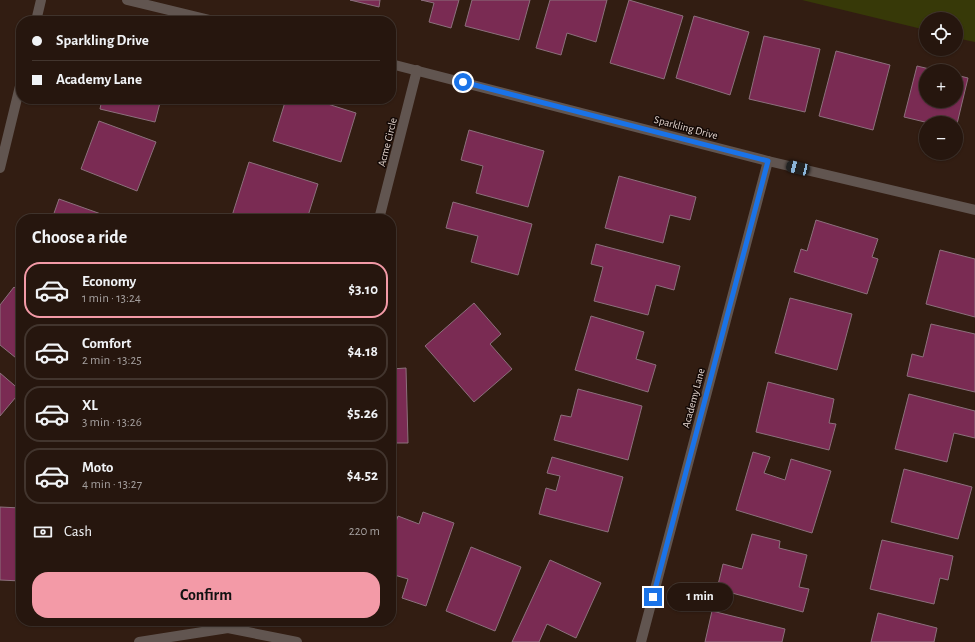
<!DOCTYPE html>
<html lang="en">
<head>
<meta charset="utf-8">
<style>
	:root { --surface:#26160e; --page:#32231c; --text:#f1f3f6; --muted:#a49f9e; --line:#42352e; --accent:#f39aa7 }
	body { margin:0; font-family:"Alegreya Sans",sans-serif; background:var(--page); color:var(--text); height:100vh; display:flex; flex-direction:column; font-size:15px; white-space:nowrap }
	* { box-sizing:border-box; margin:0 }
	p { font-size:13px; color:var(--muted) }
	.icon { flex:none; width:22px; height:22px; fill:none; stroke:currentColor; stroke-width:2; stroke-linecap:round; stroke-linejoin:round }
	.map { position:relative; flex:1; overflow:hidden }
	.side { position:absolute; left:16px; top:214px; width:380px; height:412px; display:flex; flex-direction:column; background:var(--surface); border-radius:16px; box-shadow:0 1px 3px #0004,0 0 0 1px var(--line) }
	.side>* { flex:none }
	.guide { position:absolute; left:16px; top:16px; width:380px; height:88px; border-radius:16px; box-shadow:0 1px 3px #0004,0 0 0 1px var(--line); display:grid; align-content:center; height:88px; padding:0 16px; background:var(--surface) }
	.tools { position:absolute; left:919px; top:12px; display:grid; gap:8px }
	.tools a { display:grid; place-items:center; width:44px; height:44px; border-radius:50%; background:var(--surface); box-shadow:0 1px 3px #0004,0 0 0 1px var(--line); font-size:20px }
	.end { position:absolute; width:18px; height:18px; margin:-9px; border:5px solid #1a73e8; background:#fff; box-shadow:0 0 0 2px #fff }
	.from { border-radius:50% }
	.bubble { position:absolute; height:28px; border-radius:14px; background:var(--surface); box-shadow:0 1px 3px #0004,0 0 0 1px var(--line); font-size:13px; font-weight:700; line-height:28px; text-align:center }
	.car { position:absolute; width:12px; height:24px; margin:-12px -6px; border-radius:5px; box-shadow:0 0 3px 1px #0007; background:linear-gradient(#222 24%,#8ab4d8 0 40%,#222 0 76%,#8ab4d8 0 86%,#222 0) }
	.guide b { display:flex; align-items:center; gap:14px; height:38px; font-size:15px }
	.guide b+b { border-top:1px solid var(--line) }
	.guide i { width:10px; height:10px; background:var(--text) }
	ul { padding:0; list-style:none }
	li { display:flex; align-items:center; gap:12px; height:56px; margin:0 8px 6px; padding:0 8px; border:2px solid var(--line); border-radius:16px }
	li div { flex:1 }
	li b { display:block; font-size:15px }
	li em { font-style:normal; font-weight:700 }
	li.selected { border-color:var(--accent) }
	li>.icon { width:36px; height:36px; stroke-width:1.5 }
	h2 { padding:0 16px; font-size:18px; line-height:48px }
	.pay { display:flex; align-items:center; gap:10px; height:44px; padding:0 16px; font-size:15px }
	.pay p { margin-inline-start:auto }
	.cta { display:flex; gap:8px; margin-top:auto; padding:8px 16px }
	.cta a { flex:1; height:46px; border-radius:16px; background:var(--accent); color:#111; font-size:16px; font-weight:700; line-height:46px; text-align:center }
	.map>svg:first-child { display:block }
	.green { fill:#373908 }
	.building { fill:#7a2b53; stroke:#8c707c }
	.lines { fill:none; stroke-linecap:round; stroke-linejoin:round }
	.minor { stroke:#615550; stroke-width:10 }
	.route { stroke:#1a73e8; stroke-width:5 }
	.labels { text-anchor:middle; stroke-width:3; stroke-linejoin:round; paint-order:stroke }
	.street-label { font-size:11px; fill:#e3d4cd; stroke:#130906 }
</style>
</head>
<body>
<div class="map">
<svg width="975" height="642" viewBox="0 0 975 642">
	<rect width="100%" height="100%" fill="#321d12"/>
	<path class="green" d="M 802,0 L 975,0 L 975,42 L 956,38 L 956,19 L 926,19 L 926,30 Z"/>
	<g class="building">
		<path d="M 350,0 L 380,0 L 379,7 Z"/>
		<path d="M 421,0 L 459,0 L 451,28 L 429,22 L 434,3 Z"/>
		<path d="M 472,0 L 530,0 L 519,40 L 465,26 Z"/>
		<path d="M 550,0 L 607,0 L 596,42 L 567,33 L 561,55 L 536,48 Z"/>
		<path d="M 629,0 L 683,16 L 664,79 L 610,63 Z"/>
		<path d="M 694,16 L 749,32 L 730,95 L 676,78 Z"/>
		<path d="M 764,36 L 820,49 L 805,112 L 749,99 Z"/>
		<path d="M 836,51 L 890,65 L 873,130 L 819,116 Z"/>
		<path d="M 917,66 L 938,71 L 926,71 L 926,101 L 956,101 L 956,75 L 968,78 L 956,128 L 956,123 L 929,123 L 904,117 Z"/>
		<path d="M 102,99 L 161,99 L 155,122 L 100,109 Z"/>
		<path d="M 286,99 L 312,99 L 356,113 L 341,162 L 273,141 Z"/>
		<path d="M 99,121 L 156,142 L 137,191 L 81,169 Z"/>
		<path d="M 469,130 L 544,151 L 528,207 L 476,193 L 483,166 L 461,160 Z"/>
		<path d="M 249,162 L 318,184 L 307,219 L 231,219 Z"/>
		<path d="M 619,176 L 696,197 L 690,220 L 670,215 L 663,243 L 605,228 Z"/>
		<path d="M 59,199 L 115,219 L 52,219 Z"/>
		<path d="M 453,202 L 532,224 L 518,275 L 471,262 L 478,236 L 446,228 Z"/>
		<path d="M 816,220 L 878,239 L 872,257 L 878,259 L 867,294 L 794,272 L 801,249 L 807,251 Z"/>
		<path d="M 596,244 L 680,266 L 674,290 L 656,285 L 648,315 L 594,301 L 603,267 L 591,264 Z"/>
		<path d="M 940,250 L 975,259 L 975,317 L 926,304 Z"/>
		<path d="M 14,287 L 21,293 L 21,362 L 0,345 L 0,305 Z"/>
		<path d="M 790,298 L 852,314 L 837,370 L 775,353 Z"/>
		<path d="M 474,303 L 501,334 L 490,344 L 512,369 L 474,402 L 425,346 Z"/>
		<path d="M 591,316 L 644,332 L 636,359 L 656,365 L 648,392 L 575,370 Z"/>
		<path d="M 931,324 L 975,334 L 975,392 L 907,376 L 912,354 L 923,357 Z"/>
		<path d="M 406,368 L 408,443 L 391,443 L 391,369 Z"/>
		<path d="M 0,373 L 21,391 L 0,416 Z"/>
		<path d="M 768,382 L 834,399 L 829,423 L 836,424 L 829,450 L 756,432 Z"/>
		<path d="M 578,389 L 642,406 L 628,460 L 554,440 L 561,415 L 571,417 Z"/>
		<path d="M 909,394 L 975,411 L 975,438 L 954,433 L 947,462 L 895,449 Z"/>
		<path d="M 753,452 L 770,457 L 764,473 L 785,480 L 791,459 L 831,471 L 812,533 L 736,510 Z"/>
		<path d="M 552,457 L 623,477 L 608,532 L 539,514 L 546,488 L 556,491 L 560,476 L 547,473 Z"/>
		<path d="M 904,469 L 972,487 L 958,539 L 891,522 Z"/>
		<path d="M 0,507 L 21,508 L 21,581 L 0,580 Z"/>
		<path d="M 423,512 L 454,523 L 426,606 L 402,598 L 408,579 L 391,574 L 391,536 L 398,516 L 419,524 Z"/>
		<path d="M 752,534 L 780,541 L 779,548 L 807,555 L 799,587 L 809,589 L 803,612 L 717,589 L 723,564 L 742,569 Z"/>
		<path d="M 882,540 L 953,556 L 948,580 L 940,578 L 934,604 L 870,589 Z"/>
		<path d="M 471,547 L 521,567 L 495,631 L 446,611 Z"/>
		<path d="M 550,560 L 601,583 L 576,638 L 547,624 L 539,642 L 512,642 Z"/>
		<path d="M 712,611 L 785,629 L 782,642 L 705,642 Z"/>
		<path d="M 878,613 L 937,628 L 934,642 L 871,642 Z"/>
	</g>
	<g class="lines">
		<g class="minor">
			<path d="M 127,0 L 214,21"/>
			<path d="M 36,21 L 41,0"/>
			<path d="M 391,64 L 768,161 L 975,210"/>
			<path d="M 0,168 L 21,82"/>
			<path d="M 379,219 L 417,70"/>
			<path d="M 139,642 L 228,628 L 297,642"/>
			<path d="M 641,642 L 768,161"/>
		</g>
	</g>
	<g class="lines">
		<path class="route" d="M 463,82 L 768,161 L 653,597"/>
	</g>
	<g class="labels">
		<g class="street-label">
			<text transform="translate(686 127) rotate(15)" y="4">Sparkling Drive</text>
			<text transform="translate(387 142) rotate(-76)" y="4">Acme Circle</text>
			<text transform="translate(693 398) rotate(-75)" y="4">Academy Lane</text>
		</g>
	</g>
</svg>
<div class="tools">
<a><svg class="icon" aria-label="locate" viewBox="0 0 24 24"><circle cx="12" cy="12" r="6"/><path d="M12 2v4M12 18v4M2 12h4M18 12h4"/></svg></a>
<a>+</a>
<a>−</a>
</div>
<i class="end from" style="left:463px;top:82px"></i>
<i class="end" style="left:653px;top:597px"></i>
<div class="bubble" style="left:667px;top:583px;width:66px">1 min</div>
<i class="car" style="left:798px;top:168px;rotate:283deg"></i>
<div class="guide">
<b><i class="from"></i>Sparkling Drive</b>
<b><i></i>Academy Lane</b>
</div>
<section class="side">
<h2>Choose a ride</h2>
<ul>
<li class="selected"><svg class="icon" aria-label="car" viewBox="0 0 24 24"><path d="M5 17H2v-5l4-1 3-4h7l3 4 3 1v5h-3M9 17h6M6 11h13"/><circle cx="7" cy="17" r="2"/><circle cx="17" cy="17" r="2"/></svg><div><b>Economy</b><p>1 min · 13:24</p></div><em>$3.10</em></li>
<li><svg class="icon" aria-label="car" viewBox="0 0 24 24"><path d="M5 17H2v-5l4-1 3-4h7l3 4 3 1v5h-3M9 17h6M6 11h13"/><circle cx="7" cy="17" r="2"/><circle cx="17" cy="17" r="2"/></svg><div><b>Comfort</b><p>2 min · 13:25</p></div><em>$4.18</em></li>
<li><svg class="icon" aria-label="car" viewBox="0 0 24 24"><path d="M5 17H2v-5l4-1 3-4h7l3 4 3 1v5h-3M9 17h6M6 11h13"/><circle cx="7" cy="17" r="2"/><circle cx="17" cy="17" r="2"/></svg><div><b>XL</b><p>3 min · 13:26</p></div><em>$5.26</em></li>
<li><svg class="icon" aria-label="car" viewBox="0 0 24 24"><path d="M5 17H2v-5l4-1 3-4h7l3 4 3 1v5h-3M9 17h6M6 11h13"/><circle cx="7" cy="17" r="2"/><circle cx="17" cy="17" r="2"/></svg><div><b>Moto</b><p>4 min · 13:27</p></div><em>$4.52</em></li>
</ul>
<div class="pay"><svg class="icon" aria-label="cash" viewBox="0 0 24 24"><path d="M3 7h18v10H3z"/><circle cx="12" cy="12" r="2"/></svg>Cash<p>220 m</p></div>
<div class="cta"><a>Confirm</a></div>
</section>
</div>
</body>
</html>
